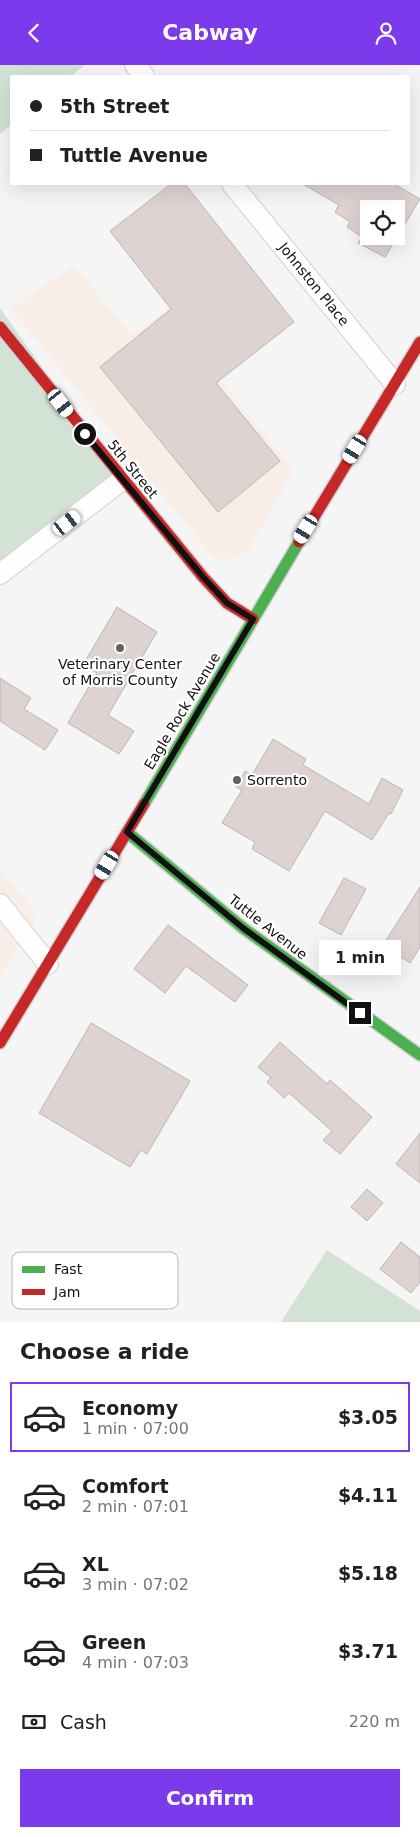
<!DOCTYPE html>
<html lang="en">
<head>
<meta charset="utf-8">
<style>
	:root { --surface:#fff; --page:#f6f6f6; --text:#202124; --muted:#757577; --line:#e0e0e0; --accent:#7c3aed }
	body { margin:0; font-family:"DejaVu Sans",sans-serif; background:var(--page); color:var(--text); height:100vh; display:flex; flex-direction:column; font-size:19px; white-space:nowrap }
	* { box-sizing:border-box; margin:0 }
	p { font-size:16px; color:var(--muted) }
	.icon { flex:none; width:28px; height:28px; fill:none; stroke:currentColor; stroke-width:2; stroke-linecap:round; stroke-linejoin:round }
	.map { position:relative; height:1257px; overflow:hidden }
	.details { display:flex; flex-direction:column; background:var(--surface); flex:1 }
	.details>* { flex:none }
	.banner { position:absolute; left:10px; top:10px; width:400px; height:110px; border-radius:0px; box-shadow:0 5px 20px #0002; display:grid; align-content:center; height:110px; padding:0 20px; background:var(--surface) }
	.controls { position:absolute; left:360px; top:135px; display:grid; gap:10px }
	.controls a { display:grid; place-items:center; width:45px; height:45px; border-radius:0px; background:var(--surface); box-shadow:0 5px 20px #0002; font-size:25px }
	.end { position:absolute; width:22px; height:22px; margin:-11px; border:6px solid #111112; background:#fff; box-shadow:0 0 0 2px #fff }
	.from { border-radius:50% }
	.bubble { position:absolute; height:35px; border-radius:0px; background:var(--surface); box-shadow:0 5px 20px #0002; font-size:16px; font-weight:800; line-height:35px; text-align:center }
	.car { position:absolute; width:15px; height:30px; margin:-15px -8px; border-radius:6px; box-shadow:0 0 4px 1px #0007; background:linear-gradient(#fff 24%,#345 0 40%,#fff 0 76%,#345 0 86%,#fff 0) }
	.banner b { display:flex; align-items:center; gap:18px; height:48px; font-size:19px }
	.banner b+b { border-top:1px solid var(--line) }
	.banner i { width:12px; height:12px; background:var(--text) }
	ul { padding:0; list-style:none }
	li { display:flex; align-items:center; gap:15px; height:70px; margin:0 10px 8px; padding:0 10px; border:2px solid transparent; border-radius:0px }
	li div { flex:1 }
	li b { display:block; font-size:19px }
	li em { font-style:normal; font-weight:800 }
	li.selected { border-color:var(--accent) }
	li>.icon { width:45px; height:45px; stroke-width:1.5 }
	h2 { padding:0 20px; font-size:22px; line-height:60px }
	.pay { display:flex; align-items:center; gap:12px; height:55px; padding:0 20px; font-size:19px }
	.pay p { margin-inline-start:auto }
	.button { display:flex; gap:10px; margin-top:auto; padding:10px 20px }
	.button a { flex:1; height:58px; border-radius:0px; background:var(--accent); color:#fff; font-size:20px; font-weight:800; line-height:58px; text-align:center }
	header { display:flex; justify-content:space-between; align-items:center; height:65px; padding:0 20px; background:var(--accent); color:#fff; font-size:22px; font-weight:800 }
	.map>svg:first-child { display:block }
	.commercial { fill:#f8eee5 }
	.green { fill:#d2e3d6 }
	.building { fill:#dfd3d2; stroke:#b7b6b6; fill-rule:evenodd }
	.lines { fill:none; stroke-linecap:round; stroke-linejoin:round }
	.street-casing { stroke:#d2d1d2; stroke-width:22 }
	.fast-casing { stroke:#d2d1d2; stroke-width:14 }
	.jam-casing { stroke:#d2d1d2; stroke-width:14 }
	.street { stroke:#fefefe; stroke-width:20 }
	.fast { stroke:#4caf50; stroke-width:11 }
	.jam { stroke:#c62828; stroke-width:11 }
	.route { stroke:#111112; stroke-width:6 }
	.poi-dot { fill:#616162; stroke:#fff; stroke-width:2 }
	.labels { text-anchor:middle; stroke-width:4.5; stroke-linejoin:round; paint-order:stroke }
	.street-label { font-size:14px; fill:#111112; stroke:#fff }
	.poi-label { font-size:14px; fill:#111112; stroke:#fff }
	.key { fill:#fff; stroke:#b8b8b8; stroke-width:1 }
	.key-label { font-size:14px; fill:#111112 }
</style>
</head>
<body>
<header><svg class="icon" aria-label="back" viewBox="0 0 24 24"><path d="M15 5l-7 7 7 7"/></svg>Cabway<svg class="icon" aria-label="person" viewBox="0 0 24 24"><circle cx="12" cy="8" r="4"/><path d="M4 21q1-7 8-7t8 7"/></svg></header>
<div class="map">
<svg width="420" height="1257" viewBox="0 0 420 1257">
	<rect width="100%" height="100%" fill="#f6f5f6"/>
	<g class="commercial">
		<path d="M 73,200 L 133,270 L 163,247 L 294,405 L 249,485 L 235,494 L 215,494 L 11,244 Z"/>
		<path d="M 0,804 L 37,850 L 0,912 Z"/>
	</g>
	<g class="green">
		<path d="M 0,0 L 85,0 L 71,11 L 11,11 L 11,60 L 0,69 Z"/>
		<path d="M 0,243 L 122,415 L 0,519 Z"/>
		<path d="M 327,1185 L 420,1246 L 420,1257 L 281,1257 Z"/>
	</g>
	<g class="building">
		<path d="M 171,119 L 185,119 L 294,257 L 216,318 L 280,396 L 218,447 L 100,302 L 171,244 L 110,166 Z"/>
		<path d="M 303,119 L 394,119 L 420,134 L 385,192 L 358,178 L 362,172 L 347,162 L 350,157 L 335,147 L 339,140 ZM 369,144 L 396,144 L 396,171 L 369,171 Z"/>
		<path d="M 117,542 L 157,567 L 108,650 L 134,666 L 119,689 L 68,658 L 97,608 L 83,600 Z"/>
		<path d="M 0,613 L 31,633 L 24,644 L 58,665 L 45,685 L 0,656 Z"/>
		<path d="M 273,674 L 306,694 L 303,700 L 369,739 L 382,713 L 403,725 L 391,749 L 389,748 L 372,775 L 325,746 L 289,806 L 252,784 L 255,777 L 222,758 L 242,725 L 236,722 L 245,706 L 252,710 Z"/>
		<path d="M 344,813 L 366,824 L 341,870 L 319,858 Z"/>
		<path d="M 420,822 L 420,882 L 410,898 L 383,880 Z"/>
		<path d="M 168,860 L 248,920 L 235,937 L 186,901 L 165,928 L 134,904 Z"/>
		<path d="M 91,958 L 190,1016 L 147,1089 L 141,1085 L 130,1102 L 39,1048 Z"/>
		<path d="M 280,977 L 327,1019 L 330,1015 L 372,1052 L 340,1089 L 323,1075 L 332,1066 L 289,1028 L 284,1033 L 267,1017 L 271,1013 L 258,1002 Z"/>
		<path d="M 420,1068 L 420,1118 L 396,1099 Z"/>
		<path d="M 367,1124 L 383,1138 L 367,1156 L 351,1142 Z"/>
		<path d="M 401,1177 L 420,1192 L 420,1217 L 411,1228 L 380,1204 Z"/>
	</g>
	<g class="lines">
		<g class="street-casing">
			<g id="street">
				<path d="M 135,0 L 144,11"/>
				<path d="M 232,119 L 395,319"/>
				<path d="M 0,509 L 122,415"/>
				<path d="M 0,839 L 48,899"/>
			</g>
		</g>
		<g class="fast-casing">
			<g id="fast">
				<path d="M 144,739 L 299,477"/>
				<path d="M 127,767 L 243,863 L 420,990"/>
			</g>
		</g>
		<g class="jam-casing">
			<g id="jam">
				<path d="M 0,262 L 203,512 L 227,538 L 253,554"/>
				<path d="M 299,477 L 420,277"/>
				<path d="M 0,978 L 144,739"/>
			</g>
		</g>
		<use href="#street" class="street"/>
		<use href="#fast" class="fast"/>
		<use href="#jam" class="jam"/>
	</g>
	<g class="lines">
		<path class="route" d="M 85,369 L 203,512 L 227,538 L 253,554 L 127,767 L 243,863 L 360,948"/>
	</g>
	<g class="poi-dot">
		<circle cx="120" cy="583" r="5"/>
		<circle cx="237" cy="715" r="5"/>
	</g>
	<g class="labels">
		<g class="street-label">
			<text transform="translate(314 219) rotate(51)" y="5">Johnston Place</text>
			<text transform="translate(133 404) rotate(51)" y="5">5th Street</text>
			<text transform="translate(182 646) rotate(-59)" y="5">Eagle Rock Avenue</text>
			<text transform="translate(268 862) rotate(38)" y="5">Tuttle Avenue</text>
		</g>
		<g class="poi-label">
			<text x="120" y="604">Veterinary Center<tspan x="120" dy="16">of Morris County</tspan></text>
			<text x="247" y="720" text-anchor="start">Sorrento</text>
		</g>
	</g>
	<rect x="12" y="1187" width="166" height="57" rx="8" class="key"/>
	<rect x="22" y="1201" width="23" height="7" fill="#4caf50"/>
	<rect x="22" y="1224" width="23" height="6" fill="#c62828"/>
	<g class="key-label">
		<text x="54" y="1209">Fast</text>
		<text x="54" y="1232">Jam</text>
	</g>
</svg>
<div class="controls">
<a><svg class="icon" aria-label="locate" viewBox="0 0 24 24"><circle cx="12" cy="12" r="6"/><path d="M12 2v4M12 18v4M2 12h4M18 12h4"/></svg></a>
</div>
<i class="end from" style="left:85px;top:369px"></i>
<i class="end" style="left:360px;top:948px"></i>
<div class="bubble" style="left:319px;top:875px;width:82px">1 min</div>
<i class="car" style="left:61px;top:338px;rotate:142deg"></i>
<i class="car" style="left:355px;top:384px;rotate:211deg"></i>
<i class="car" style="left:67px;top:458px;rotate:53deg"></i>
<i class="car" style="left:306px;top:464px;rotate:211deg"></i>
<i class="car" style="left:107px;top:800px;rotate:211deg"></i>
<div class="banner">
<b><i class="from"></i>5th Street</b>
<b><i></i>Tuttle Avenue</b>
</div>
</div>
<section class="details">
<h2>Choose a ride</h2>
<ul>
<li class="selected"><svg class="icon" aria-label="car" viewBox="0 0 24 24"><path d="M5 17H2v-5l4-1 3-4h7l3 4 3 1v5h-3M9 17h6M6 11h13"/><circle cx="7" cy="17" r="2"/><circle cx="17" cy="17" r="2"/></svg><div><b>Economy</b><p>1 min · 07:00</p></div><em>$3.05</em></li>
<li><svg class="icon" aria-label="car" viewBox="0 0 24 24"><path d="M5 17H2v-5l4-1 3-4h7l3 4 3 1v5h-3M9 17h6M6 11h13"/><circle cx="7" cy="17" r="2"/><circle cx="17" cy="17" r="2"/></svg><div><b>Comfort</b><p>2 min · 07:01</p></div><em>$4.11</em></li>
<li><svg class="icon" aria-label="car" viewBox="0 0 24 24"><path d="M5 17H2v-5l4-1 3-4h7l3 4 3 1v5h-3M9 17h6M6 11h13"/><circle cx="7" cy="17" r="2"/><circle cx="17" cy="17" r="2"/></svg><div><b>XL</b><p>3 min · 07:02</p></div><em>$5.18</em></li>
<li><svg class="icon" aria-label="car" viewBox="0 0 24 24"><path d="M5 17H2v-5l4-1 3-4h7l3 4 3 1v5h-3M9 17h6M6 11h13"/><circle cx="7" cy="17" r="2"/><circle cx="17" cy="17" r="2"/></svg><div><b>Green</b><p>4 min · 07:03</p></div><em>$3.71</em></li>
</ul>
<div class="pay"><svg class="icon" aria-label="cash" viewBox="0 0 24 24"><path d="M3 7h18v10H3z"/><circle cx="12" cy="12" r="2"/></svg>Cash<p>220 m</p></div>
<div class="button"><a>Confirm</a></div>
</section>
</body>
</html>
